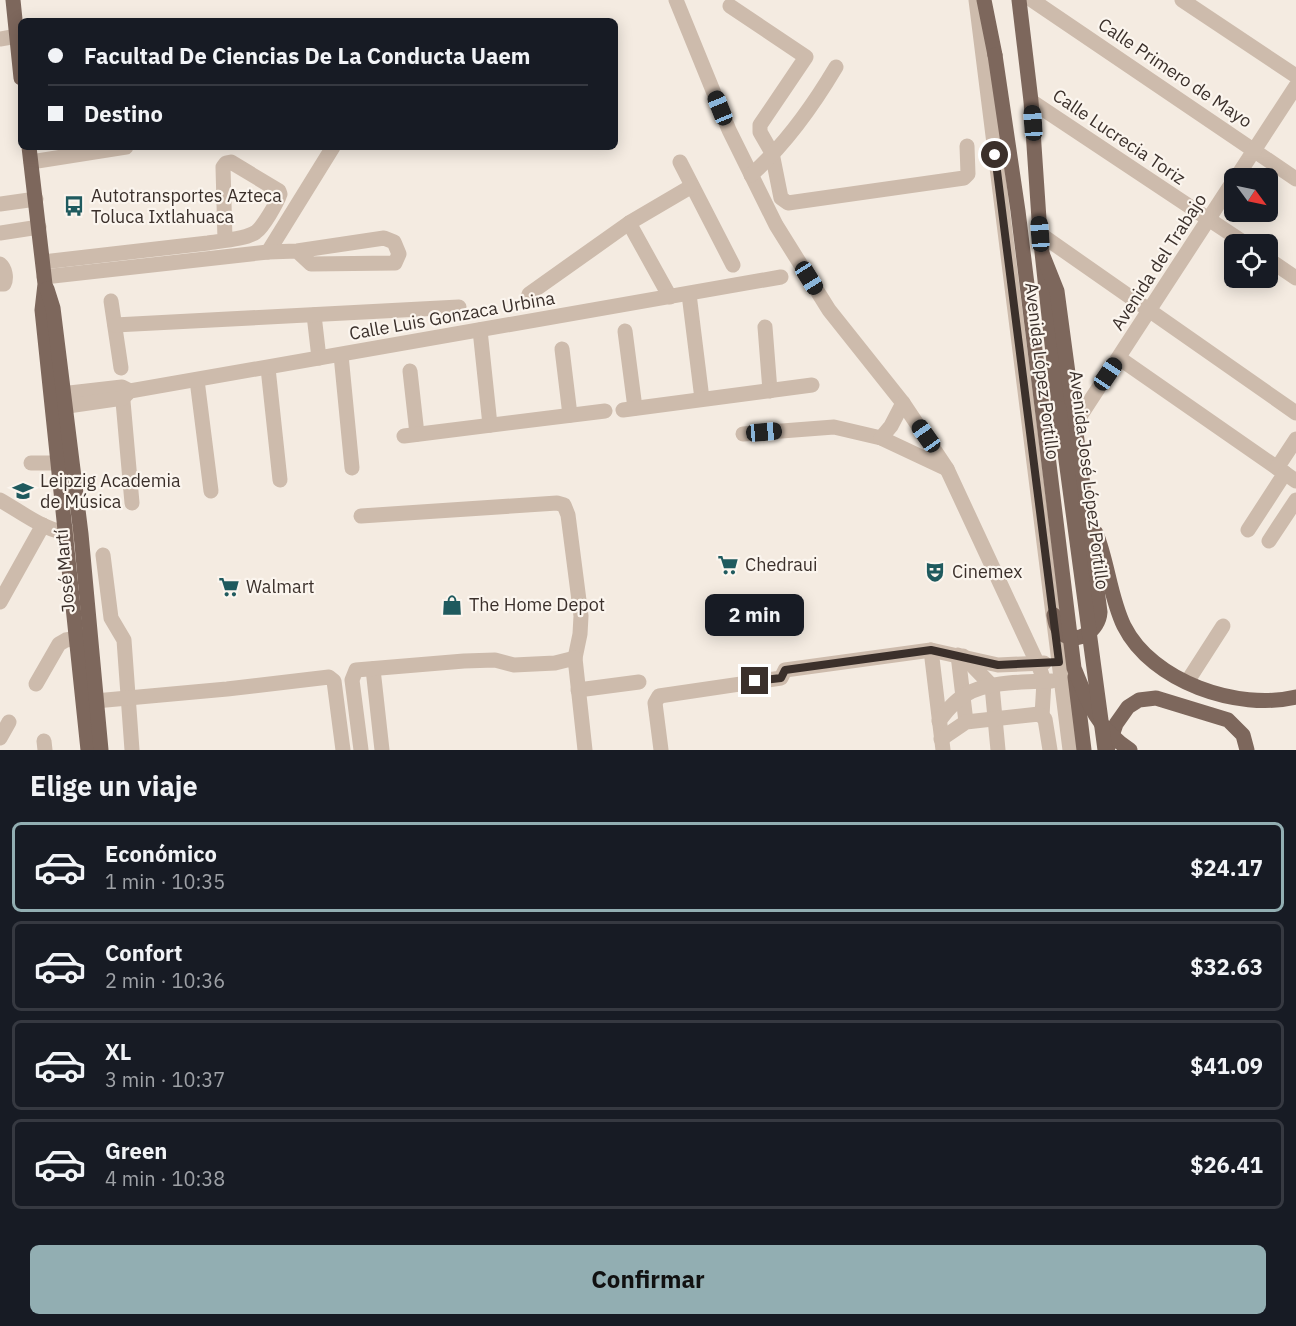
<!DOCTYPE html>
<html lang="es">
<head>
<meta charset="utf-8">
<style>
	:root { --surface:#171b24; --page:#242831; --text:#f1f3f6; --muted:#9ea1a6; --line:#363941; --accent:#92aeb2 }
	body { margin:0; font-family:"IBM Plex Sans",sans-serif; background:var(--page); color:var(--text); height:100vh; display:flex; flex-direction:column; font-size:22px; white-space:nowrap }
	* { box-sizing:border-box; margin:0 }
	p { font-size:20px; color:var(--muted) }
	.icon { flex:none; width:33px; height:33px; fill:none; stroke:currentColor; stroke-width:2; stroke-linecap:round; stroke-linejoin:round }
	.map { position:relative; height:750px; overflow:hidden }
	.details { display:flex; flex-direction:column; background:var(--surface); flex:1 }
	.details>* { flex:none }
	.guide { position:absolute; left:18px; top:18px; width:600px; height:132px; border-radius:9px; box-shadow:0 3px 15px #0003; display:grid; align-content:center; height:132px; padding:0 30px; background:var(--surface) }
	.needle { width:39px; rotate:123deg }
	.buttons { position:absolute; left:1224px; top:168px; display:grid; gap:12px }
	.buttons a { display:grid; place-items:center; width:54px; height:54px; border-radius:9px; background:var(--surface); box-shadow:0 3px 15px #0003; font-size:30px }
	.end { position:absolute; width:27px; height:27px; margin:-14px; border:8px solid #3b302b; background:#fff; box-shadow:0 0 0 3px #fff }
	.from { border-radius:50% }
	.bubble { position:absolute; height:42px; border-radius:9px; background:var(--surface); box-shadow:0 3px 15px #0003; font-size:20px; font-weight:800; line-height:42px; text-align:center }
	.car { position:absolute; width:18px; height:36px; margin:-18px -9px; border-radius:8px; box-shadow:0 0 4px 2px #0007; background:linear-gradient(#222 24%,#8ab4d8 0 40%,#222 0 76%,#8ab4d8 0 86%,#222 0) }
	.guide b { display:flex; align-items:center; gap:21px; height:57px; font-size:22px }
	.guide b+b { border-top:2px solid var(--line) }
	.guide i { width:15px; height:15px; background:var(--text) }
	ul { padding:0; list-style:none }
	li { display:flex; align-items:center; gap:18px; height:90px; margin:0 12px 9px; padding:0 18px; border:3px solid var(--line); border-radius:9px }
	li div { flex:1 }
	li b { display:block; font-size:22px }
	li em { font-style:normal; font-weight:800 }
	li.on { border-color:var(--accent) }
	li>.icon { width:54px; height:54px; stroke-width:1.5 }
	h2 { padding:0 30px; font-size:27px; line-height:72px }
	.primary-button { display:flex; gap:12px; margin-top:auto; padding:12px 30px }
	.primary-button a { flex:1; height:69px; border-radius:9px; background:var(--accent); color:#111; font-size:24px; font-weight:800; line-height:69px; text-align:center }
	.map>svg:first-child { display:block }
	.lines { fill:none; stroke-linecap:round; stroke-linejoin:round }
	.minor { stroke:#cdbbac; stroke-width:15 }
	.major { stroke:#7d675c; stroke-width:15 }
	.major-bridge { stroke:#7d675c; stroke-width:15 }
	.route { stroke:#3b302b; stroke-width:8 }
	.labels { text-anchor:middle; stroke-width:4.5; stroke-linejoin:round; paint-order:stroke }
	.street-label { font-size:18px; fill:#3b302b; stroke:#fbf5ee }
	.poi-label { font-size:18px; fill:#3b302b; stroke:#fbf5ee; text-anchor:start }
</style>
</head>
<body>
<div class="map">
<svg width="1296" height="750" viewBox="0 0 1296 750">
	<rect width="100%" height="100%" fill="#f4ebe1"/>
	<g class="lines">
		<g class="minor">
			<path d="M 676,0 L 729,130 L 776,225 L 829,310 L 903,403 L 947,469 L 1040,669 L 1044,681 L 1042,716"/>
			<path d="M 976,0 L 1070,750"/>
			<path d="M 1032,0 L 1296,179"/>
			<path d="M 1182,0 L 1296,76"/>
			<path d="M 730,6 L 806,57 L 760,125 L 760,132 L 772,153 L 781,198 L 788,203 L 964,178 L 968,174 L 967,146"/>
			<path d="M 0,39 L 17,36"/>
			<path d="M 1031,101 L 1246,244"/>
			<path d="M 31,162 L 126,147"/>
			<path d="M 680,162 L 733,265"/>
			<path d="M 751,175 C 784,146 814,104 836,67"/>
			<path d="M 1236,178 L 1296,86"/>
			<path d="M 0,204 L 36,199"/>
			<path d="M 629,223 L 670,297"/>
			<path d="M 0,233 L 39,227"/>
			<path d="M 1040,234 L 1296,413"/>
			<path d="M 268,252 L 333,147"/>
			<path d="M 1268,259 L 1296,278"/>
			<path d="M 43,262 L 208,243 C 220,241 247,239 256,232 C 263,227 277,203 280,194 L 279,191 L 231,162 L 226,163 L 223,167 L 225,240"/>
			<path d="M 0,264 C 5,268 7,278 4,284 L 0,284"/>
			<path d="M 44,277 L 268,252 L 297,251 L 384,238 L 394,242 L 399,254 L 395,263 L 311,264 L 297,251"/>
			<path d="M 529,294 L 629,223 L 692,186"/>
			<path d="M 689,294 L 702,399"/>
			<path d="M 111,301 L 121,368"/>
			<path d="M 314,315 L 319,358"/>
			<path d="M 115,325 L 459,307"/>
			<path d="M 765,327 L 770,391"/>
			<path d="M 480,330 L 490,425"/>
			<path d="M 625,331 L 635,408"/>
			<path d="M 562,349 L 570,415"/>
			<path d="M 341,355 L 352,468"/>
			<path d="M 1119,358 L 1296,481"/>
			<path d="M 268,368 L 280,480"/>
			<path d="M 410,371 L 417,434"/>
			<path d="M 197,380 L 211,491"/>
			<path d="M 122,390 L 132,503"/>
			<path d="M 52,395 L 122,387 L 130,391"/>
			<path d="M 54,408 L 123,398 L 130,391 L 781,277"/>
			<path d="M 623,410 L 812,385"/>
			<path d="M 1075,424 L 1234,180"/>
			<path d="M 743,434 L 834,427 L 881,438 L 947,469"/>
			<path d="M 404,436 L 605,411"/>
			<path d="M 881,438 L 891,426 L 903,403"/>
			<path d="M 31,463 L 59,463"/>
			<path d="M 1277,468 L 1296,439"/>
			<path d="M 0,500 C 23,513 47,533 75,534"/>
			<path d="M 361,516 L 557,503 L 564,505 L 568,515 L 581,616 L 580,634 L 575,658"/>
			<path d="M 1248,530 L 1285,473"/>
			<path d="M 1269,541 L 1296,500"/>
			<path d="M 103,555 L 111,618 L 124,640 L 132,750"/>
			<path d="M 0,602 L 43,525"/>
			<path d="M 931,650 L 943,750"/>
			<path d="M 958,655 L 966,722"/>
			<path d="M 963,656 L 992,686 L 998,750"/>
			<path d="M 373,669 L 382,750"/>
			<path d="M 1187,682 L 1223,626"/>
			<path d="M 36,684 L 59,644 L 66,640 L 77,638"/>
			<path d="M 578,690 L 639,682"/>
			<path d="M 84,702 L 227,689 L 329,677 L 334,681 L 343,750"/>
			<path d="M 939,721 C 946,712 954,701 965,695 C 986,681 1027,682 1052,681"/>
			<path d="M 0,738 L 9,722"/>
			<path d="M 941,739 L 966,722 L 1039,714 L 1045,719 L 1050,750"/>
			<path d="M 44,741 L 45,750"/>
			<path d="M 361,750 L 352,680 L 356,670 L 464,661 L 495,660 L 514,665 L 555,663 L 575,658 L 585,750"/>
			<path d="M 661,750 L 655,703 L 659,696 L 781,678 L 785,670 L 931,650 L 998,665 L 1044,663"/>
		</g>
		<g class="major">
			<path d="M 13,0 L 21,78"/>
			<path d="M 984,0 L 995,55"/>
			<path d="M 1019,0 L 1031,101 L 1040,234 L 1059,408"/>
			<path d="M 29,147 L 45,284 L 42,310 L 88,750"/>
			<path d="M 1043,256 L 1057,291 L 1100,612 C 1099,630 1078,646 1061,633 C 1056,628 1055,621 1054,615"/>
			<path d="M 47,289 L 53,308 L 81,534 L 101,750"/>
			<path d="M 1096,533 C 1108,563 1110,597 1124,626 C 1152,682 1238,711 1296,697"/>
			<path d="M 1075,677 L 1084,750"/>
			<path d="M 1108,747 L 1116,724 L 1128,707 L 1139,700 L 1156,698 L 1228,720 L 1243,735 L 1247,750"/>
		</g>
		<g class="major-bridge">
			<path d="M 995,55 L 1018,211 L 1074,668 C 1088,703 1097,728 1130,750"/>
			<path d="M 1059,408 L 1105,750"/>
		</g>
	</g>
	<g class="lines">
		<path class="route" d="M 755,681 L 781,678 L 785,670 L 931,650 L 998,665 L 1059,662 L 995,155"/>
	</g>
	<defs>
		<g id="bus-bare" transform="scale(1.62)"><path d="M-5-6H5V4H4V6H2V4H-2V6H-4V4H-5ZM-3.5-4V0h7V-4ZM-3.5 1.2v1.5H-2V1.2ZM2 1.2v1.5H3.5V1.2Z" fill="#1f5a5e" stroke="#fbf5ee" stroke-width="2.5" paint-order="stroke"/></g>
		<g id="school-bare" transform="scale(1.62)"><path d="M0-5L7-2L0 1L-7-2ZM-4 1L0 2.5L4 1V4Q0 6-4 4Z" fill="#1f5a5e" stroke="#fbf5ee" stroke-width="2.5" paint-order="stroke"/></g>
		<g id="supermarket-bare" transform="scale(1.62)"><path d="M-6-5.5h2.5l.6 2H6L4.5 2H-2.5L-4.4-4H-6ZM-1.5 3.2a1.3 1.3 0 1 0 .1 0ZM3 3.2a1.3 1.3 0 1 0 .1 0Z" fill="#1f5a5e" stroke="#fbf5ee" stroke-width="2.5" paint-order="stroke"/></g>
		<g id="theatre-bare" transform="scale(1.62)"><path d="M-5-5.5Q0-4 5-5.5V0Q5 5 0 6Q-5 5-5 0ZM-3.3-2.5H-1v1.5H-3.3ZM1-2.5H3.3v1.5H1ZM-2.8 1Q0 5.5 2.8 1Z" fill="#1f5a5e" stroke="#fbf5ee" stroke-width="2.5" paint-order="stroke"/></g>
		<g id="shop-bare" transform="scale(1.62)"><path d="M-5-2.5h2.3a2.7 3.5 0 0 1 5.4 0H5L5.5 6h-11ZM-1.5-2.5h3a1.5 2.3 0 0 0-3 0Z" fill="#1f5a5e" stroke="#fbf5ee" stroke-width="2.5" paint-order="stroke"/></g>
	</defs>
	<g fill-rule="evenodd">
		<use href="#bus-bare" x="74" y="206"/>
		<use href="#school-bare" x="23" y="491"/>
		<use href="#supermarket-bare" x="728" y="565"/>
		<use href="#theatre-bare" x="935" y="572"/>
		<use href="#supermarket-bare" x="229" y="587"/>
		<use href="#shop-bare" x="452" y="605"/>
	</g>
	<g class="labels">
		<g class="street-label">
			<text transform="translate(1175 73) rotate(34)" y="6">Calle Primero de Mayo</text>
			<text transform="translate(1119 137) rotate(34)" y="6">Calle Lucrecia Toriz</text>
			<text transform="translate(1159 262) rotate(-57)" y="6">Avenida del Trabajo</text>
			<text transform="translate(452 316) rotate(-10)" y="6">Calle Luis Gonzaca Urbina</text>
			<text transform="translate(1042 371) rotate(83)" y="6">Avenida López Portillo</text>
			<text transform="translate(1089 480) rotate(83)" y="6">Avenida José López Portillo</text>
			<text transform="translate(65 571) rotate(-95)" y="6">José Martí</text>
		</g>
		<g class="poi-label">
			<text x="91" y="202">Autotransportes Azteca<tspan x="91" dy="21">Toluca Ixtlahuaca</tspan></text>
			<text x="40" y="487">Leipzig Academia<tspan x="40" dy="21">de Música</tspan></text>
			<text x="745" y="571">Chedraui</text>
			<text x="952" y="578">Cinemex</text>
			<text x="246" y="593">Walmart</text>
			<text x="469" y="611">The Home Depot</text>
		</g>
	</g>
</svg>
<div class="buttons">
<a><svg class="needle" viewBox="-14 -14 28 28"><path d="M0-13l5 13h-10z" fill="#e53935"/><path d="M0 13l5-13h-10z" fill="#9ea1a6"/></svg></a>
<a><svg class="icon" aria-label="locate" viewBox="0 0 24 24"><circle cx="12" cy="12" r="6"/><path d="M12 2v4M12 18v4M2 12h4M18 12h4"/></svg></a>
</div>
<i class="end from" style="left:995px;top:155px"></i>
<i class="end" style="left:755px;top:681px"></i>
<div class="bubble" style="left:705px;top:594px;width:99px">2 min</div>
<i class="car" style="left:720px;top:108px;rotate:338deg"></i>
<i class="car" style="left:1033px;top:123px;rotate:356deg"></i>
<i class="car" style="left:1040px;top:234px;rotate:356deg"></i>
<i class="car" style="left:809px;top:278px;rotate:148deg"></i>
<i class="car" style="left:1108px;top:374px;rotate:34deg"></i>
<i class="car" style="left:764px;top:432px;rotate:85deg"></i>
<i class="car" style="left:926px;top:436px;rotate:325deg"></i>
<div class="guide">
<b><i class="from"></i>Facultad De Ciencias De La Conducta Uaem</b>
<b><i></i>Destino</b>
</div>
</div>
<section class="details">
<h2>Elige un viaje</h2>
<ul>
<li class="on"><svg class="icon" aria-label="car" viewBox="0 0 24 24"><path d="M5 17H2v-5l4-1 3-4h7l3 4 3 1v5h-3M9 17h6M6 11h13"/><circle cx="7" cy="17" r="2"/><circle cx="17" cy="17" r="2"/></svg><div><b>Económico</b><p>1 min · 10:35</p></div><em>$24.17</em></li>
<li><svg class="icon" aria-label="car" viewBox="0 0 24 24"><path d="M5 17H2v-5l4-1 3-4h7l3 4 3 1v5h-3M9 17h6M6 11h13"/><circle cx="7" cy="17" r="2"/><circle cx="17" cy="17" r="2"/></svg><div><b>Confort</b><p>2 min · 10:36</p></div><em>$32.63</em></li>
<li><svg class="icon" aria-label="car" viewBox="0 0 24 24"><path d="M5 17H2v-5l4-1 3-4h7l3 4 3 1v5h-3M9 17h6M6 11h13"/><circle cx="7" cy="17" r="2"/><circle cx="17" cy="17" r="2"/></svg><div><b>XL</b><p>3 min · 10:37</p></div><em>$41.09</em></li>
<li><svg class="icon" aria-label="car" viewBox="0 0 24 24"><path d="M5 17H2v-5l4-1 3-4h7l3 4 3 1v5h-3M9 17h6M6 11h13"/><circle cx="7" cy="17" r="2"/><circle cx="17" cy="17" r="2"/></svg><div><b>Green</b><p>4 min · 10:38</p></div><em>$26.41</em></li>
</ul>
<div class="primary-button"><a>Confirmar</a></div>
</section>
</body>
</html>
